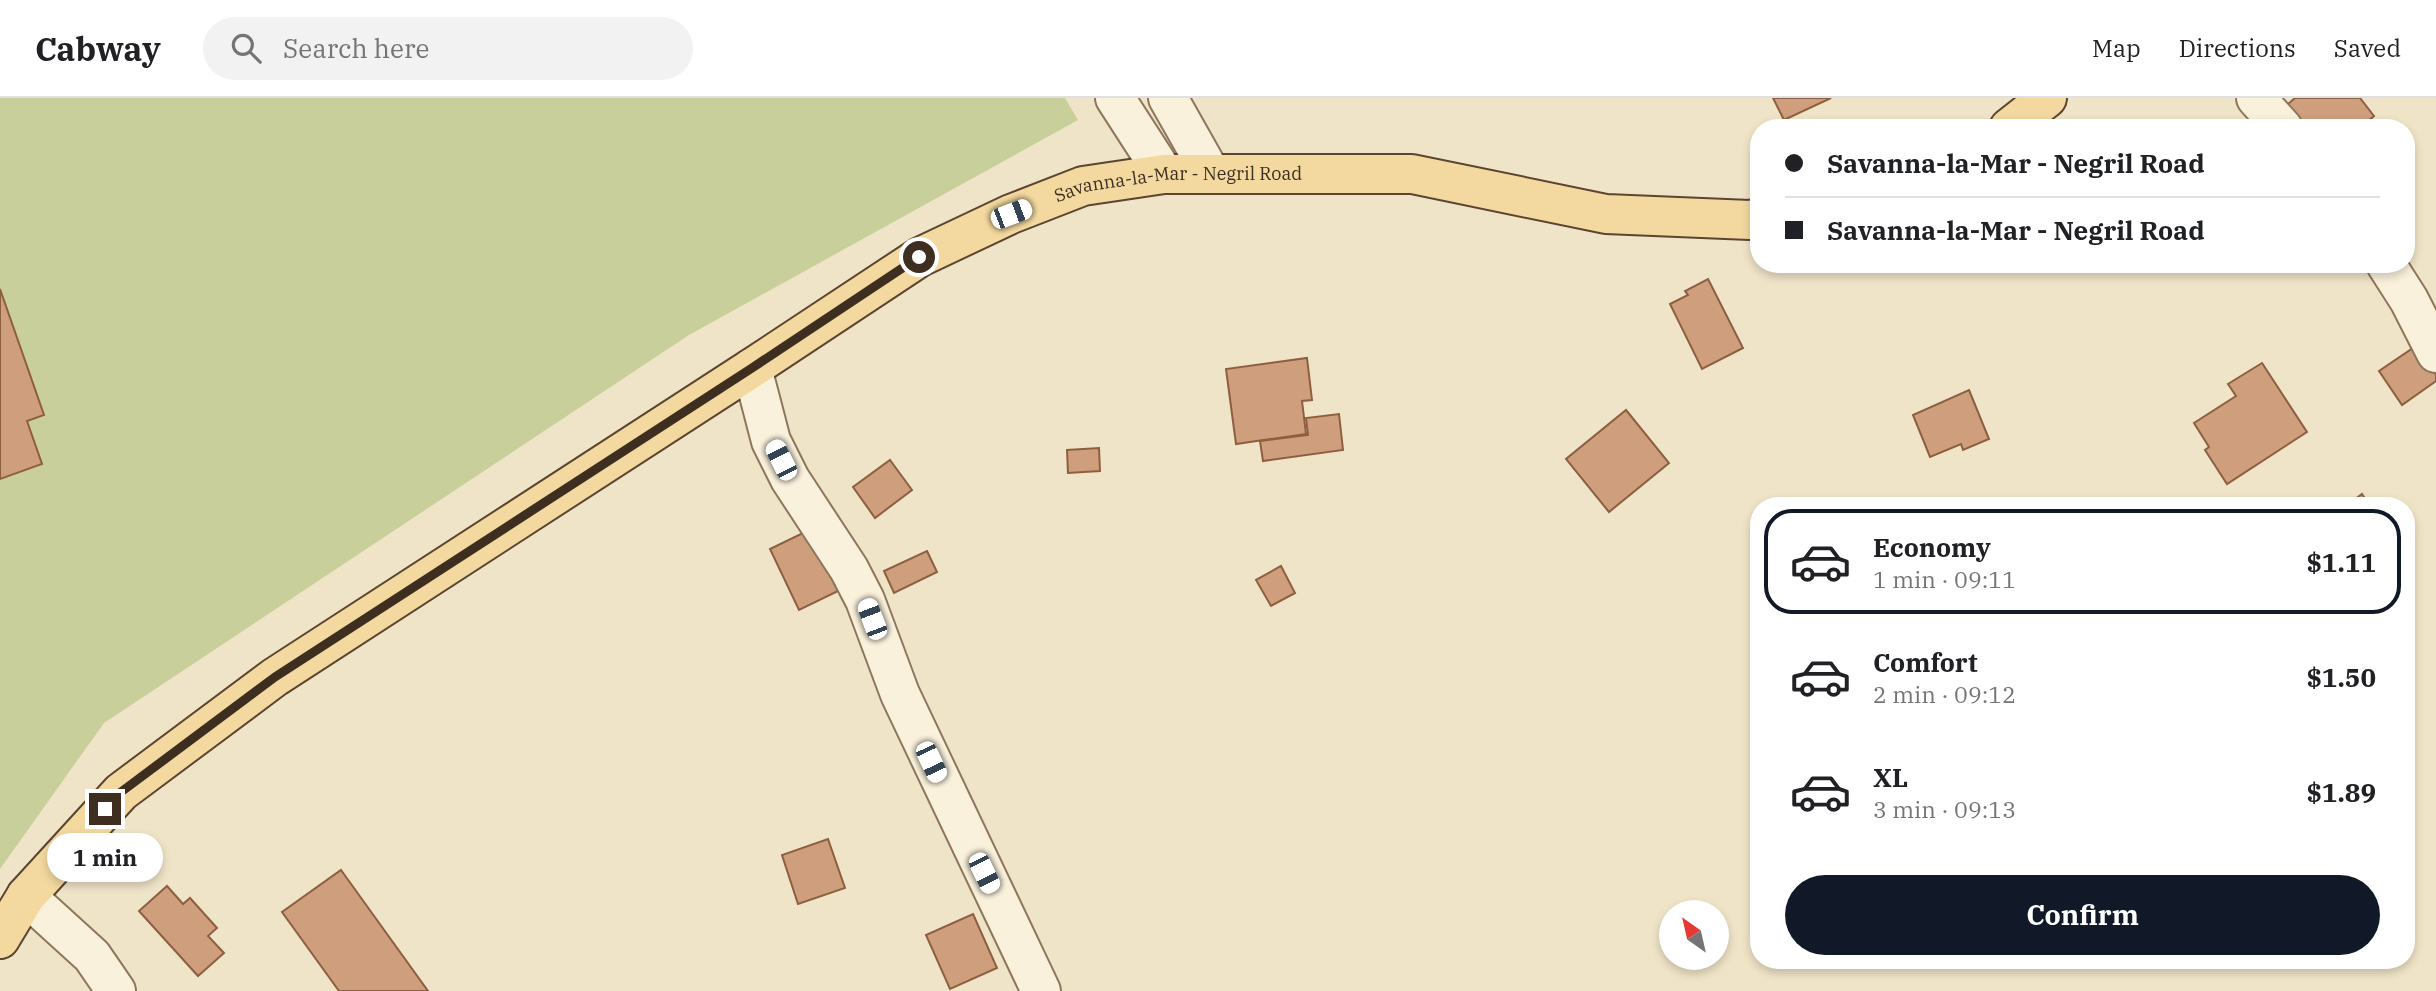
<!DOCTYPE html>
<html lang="en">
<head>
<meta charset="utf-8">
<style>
	:root { --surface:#fff; --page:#f2f2f2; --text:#202124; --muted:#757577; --line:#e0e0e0; --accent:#111827 }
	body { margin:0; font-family:"IBM Plex Serif",serif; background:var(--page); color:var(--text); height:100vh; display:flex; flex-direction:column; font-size:26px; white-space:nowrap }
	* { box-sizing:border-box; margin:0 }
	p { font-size:23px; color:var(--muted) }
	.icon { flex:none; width:38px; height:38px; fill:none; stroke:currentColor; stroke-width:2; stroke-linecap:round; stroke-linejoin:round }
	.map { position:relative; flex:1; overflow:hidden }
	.details { position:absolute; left:1750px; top:399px; width:665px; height:472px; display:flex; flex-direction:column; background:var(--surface); border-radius:28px; box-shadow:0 4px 10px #0003 }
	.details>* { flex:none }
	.guide { position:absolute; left:1750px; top:21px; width:665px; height:154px; border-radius:28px; box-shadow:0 4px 10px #0003; display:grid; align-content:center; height:154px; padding:0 35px; background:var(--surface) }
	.needle { width:46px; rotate:326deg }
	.fabs { position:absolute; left:1659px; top:802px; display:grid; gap:14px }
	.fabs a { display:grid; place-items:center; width:70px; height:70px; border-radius:50%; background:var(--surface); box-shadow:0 4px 10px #0003; font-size:35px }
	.end { position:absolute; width:32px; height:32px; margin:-16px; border:9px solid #3d2e20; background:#fff; box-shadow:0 0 0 4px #fff }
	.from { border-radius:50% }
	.bubble { position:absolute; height:49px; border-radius:24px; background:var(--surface); box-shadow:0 4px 10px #0003; font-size:23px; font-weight:700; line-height:49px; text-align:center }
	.car { position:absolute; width:21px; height:42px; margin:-21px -10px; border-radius:9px; box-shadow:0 0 5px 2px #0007; background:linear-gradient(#fff 24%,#345 0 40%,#fff 0 76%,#345 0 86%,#fff 0) }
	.guide b { display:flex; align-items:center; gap:24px; height:66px; font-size:26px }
	.guide b+b { border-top:2px solid var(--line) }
	.guide i { width:18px; height:18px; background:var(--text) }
	ul { padding:12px 0 0; list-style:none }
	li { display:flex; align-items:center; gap:21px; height:105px; margin:0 14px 10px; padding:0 21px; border:4px solid transparent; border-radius:28px }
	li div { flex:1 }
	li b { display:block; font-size:26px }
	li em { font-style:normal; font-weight:700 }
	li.selected { border-color:var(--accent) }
	li>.icon { width:63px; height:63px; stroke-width:1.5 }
	.action { display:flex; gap:14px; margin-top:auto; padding:14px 35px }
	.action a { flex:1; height:80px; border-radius:42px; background:var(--accent); color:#fff; font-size:28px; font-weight:700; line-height:80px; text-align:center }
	header { display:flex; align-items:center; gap:42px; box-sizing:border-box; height:98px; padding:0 35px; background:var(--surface); border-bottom:2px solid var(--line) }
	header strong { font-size:33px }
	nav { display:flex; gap:38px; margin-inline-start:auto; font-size:24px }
	.search { width:490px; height:63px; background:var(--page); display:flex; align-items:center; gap:18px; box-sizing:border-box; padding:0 24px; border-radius:38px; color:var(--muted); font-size:26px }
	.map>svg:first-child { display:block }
	.green { fill:#c9cf9b }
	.building { fill:#cf9f7d; stroke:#8d5f41; stroke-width:2 }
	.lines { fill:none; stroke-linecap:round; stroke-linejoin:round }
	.minor-casing { stroke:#8d765c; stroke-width:42 }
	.major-casing { stroke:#5b4430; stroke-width:42 }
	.minor { stroke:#faf1dc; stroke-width:38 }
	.major { stroke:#f3d9a0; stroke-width:38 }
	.route { stroke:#3d2e20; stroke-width:9 }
	.labels { text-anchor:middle; stroke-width:5; stroke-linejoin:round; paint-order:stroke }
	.street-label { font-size:18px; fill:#3d2e20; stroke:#f7eed8 }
</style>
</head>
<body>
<header>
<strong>Cabway</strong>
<div class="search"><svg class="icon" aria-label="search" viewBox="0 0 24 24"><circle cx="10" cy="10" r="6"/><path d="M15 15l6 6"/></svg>Search here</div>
<nav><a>Map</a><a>Directions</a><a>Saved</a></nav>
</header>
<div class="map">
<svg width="2436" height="893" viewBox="0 0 2436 893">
	<rect width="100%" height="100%" fill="#f0e4c8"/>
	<path class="green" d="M 0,0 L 1065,0 L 1078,22 L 689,237 L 104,625 L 0,771 Z"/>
	<g class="building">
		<path d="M 1773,0 L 1831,0 L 1784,22 Z"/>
		<path d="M 2295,0 L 2360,0 L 2374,18 L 2360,30 L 2296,30 L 2281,12 Z"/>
		<path d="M 1708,181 L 1743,250 L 1702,271 L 1670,206 L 1688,197 L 1685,193 Z"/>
		<path d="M 0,191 L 44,317 L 27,323 L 42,366 L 0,381 Z"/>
		<path d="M 2416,248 L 2436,277 L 2436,283 L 2402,307 L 2379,273 Z"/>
		<path d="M 1307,260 L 1312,302 L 1302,303 L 1306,336 L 1236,346 L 1226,271 Z"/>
		<path d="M 2262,265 L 2307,334 L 2227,386 L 2205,352 L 2209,349 L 2194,325 L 2236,298 L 2228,286 Z"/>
		<path d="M 1969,292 L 1989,341 L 1963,352 L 1961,346 L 1930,359 L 1913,317 Z"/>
		<path d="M 1626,312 L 1669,365 L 1609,414 L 1566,361 Z"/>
		<path d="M 1339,316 L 1343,352 L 1263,363 L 1260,343 L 1308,337 L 1306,320 Z"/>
		<path d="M 1099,350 L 1100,373 L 1068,375 L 1067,352 Z"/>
		<path d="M 890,362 L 912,392 L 875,420 L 853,389 Z"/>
		<path d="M 2362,396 L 2370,408 L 2346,408 Z"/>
		<path d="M 809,432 L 838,493 L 799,512 L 770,451 Z"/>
		<path d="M 927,453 L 937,474 L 894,495 L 884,473 Z"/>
		<path d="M 1281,468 L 1295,495 L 1271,508 L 1256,482 Z"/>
		<path d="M 828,741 L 845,790 L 798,806 L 782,757 Z"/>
		<path d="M 341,772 L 428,893 L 339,893 L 282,814 Z"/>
		<path d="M 167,788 L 183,806 L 190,800 L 217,830 L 208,838 L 224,855 L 198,878 L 139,813 Z"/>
		<path d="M 973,816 L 997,870 L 950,891 L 926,837 Z"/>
	</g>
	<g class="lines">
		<g class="minor-casing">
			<g id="minor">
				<path d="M 1115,0 L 1164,76"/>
				<path d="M 1168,0 L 1211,76"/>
				<path d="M 2256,0 L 2283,30"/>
				<path d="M 2386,166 L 2409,202 L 2436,255"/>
				<path d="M 752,270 L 771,343 L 790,381 L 849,471 L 865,502 L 900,596 L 1041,893"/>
				<path d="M 26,798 L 92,858 L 116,893"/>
			</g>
		</g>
		<g class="major-casing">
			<g id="major">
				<path d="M 2009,30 L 2047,0"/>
				<path id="s1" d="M 0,841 L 26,798 L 121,694 L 275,579 L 752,270 L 920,159 L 1011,116 L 1083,88 L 1164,76 L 1412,76 L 1606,116 L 1750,122 L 1759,120"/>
			</g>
		</g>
		<use href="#minor" class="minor"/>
		<use href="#major" class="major"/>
	</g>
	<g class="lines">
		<path class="route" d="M 105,711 L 121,694 L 275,579 L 752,270 L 919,159"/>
	</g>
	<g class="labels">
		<g class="street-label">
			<text dy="6" stroke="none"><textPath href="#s1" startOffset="1426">Savanna-la-Mar - Negril Road</textPath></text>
		</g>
	</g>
</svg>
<div class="fabs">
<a><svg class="needle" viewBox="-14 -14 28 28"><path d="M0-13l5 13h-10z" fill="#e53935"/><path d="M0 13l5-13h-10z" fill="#757577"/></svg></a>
</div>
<i class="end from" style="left:919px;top:159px"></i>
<i class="end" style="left:105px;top:711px"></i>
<div class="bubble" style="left:47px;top:735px;width:116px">1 min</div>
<i class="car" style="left:1011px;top:116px;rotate:69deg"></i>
<i class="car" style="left:781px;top:362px;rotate:333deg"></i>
<i class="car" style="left:872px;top:521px;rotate:339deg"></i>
<i class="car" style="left:931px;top:664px;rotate:155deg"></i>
<i class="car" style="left:984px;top:775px;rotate:154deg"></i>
<div class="guide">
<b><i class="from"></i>Savanna-la-Mar - Negril Road</b>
<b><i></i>Savanna-la-Mar - Negril Road</b>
</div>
<section class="details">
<ul>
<li class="selected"><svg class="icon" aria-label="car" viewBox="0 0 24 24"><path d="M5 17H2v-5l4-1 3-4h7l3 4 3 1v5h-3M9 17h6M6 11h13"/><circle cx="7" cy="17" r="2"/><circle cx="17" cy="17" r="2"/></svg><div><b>Economy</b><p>1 min · 09:11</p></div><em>$1.11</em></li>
<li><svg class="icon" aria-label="car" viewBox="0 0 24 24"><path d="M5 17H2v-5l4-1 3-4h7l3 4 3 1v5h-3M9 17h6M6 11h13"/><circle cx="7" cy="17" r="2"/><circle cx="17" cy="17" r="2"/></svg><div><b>Comfort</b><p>2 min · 09:12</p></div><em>$1.50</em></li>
<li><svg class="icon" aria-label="car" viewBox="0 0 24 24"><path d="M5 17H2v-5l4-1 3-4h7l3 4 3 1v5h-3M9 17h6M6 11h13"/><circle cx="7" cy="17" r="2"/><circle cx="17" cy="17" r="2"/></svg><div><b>XL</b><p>3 min · 09:13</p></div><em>$1.89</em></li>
</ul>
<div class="action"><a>Confirm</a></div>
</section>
</div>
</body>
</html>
